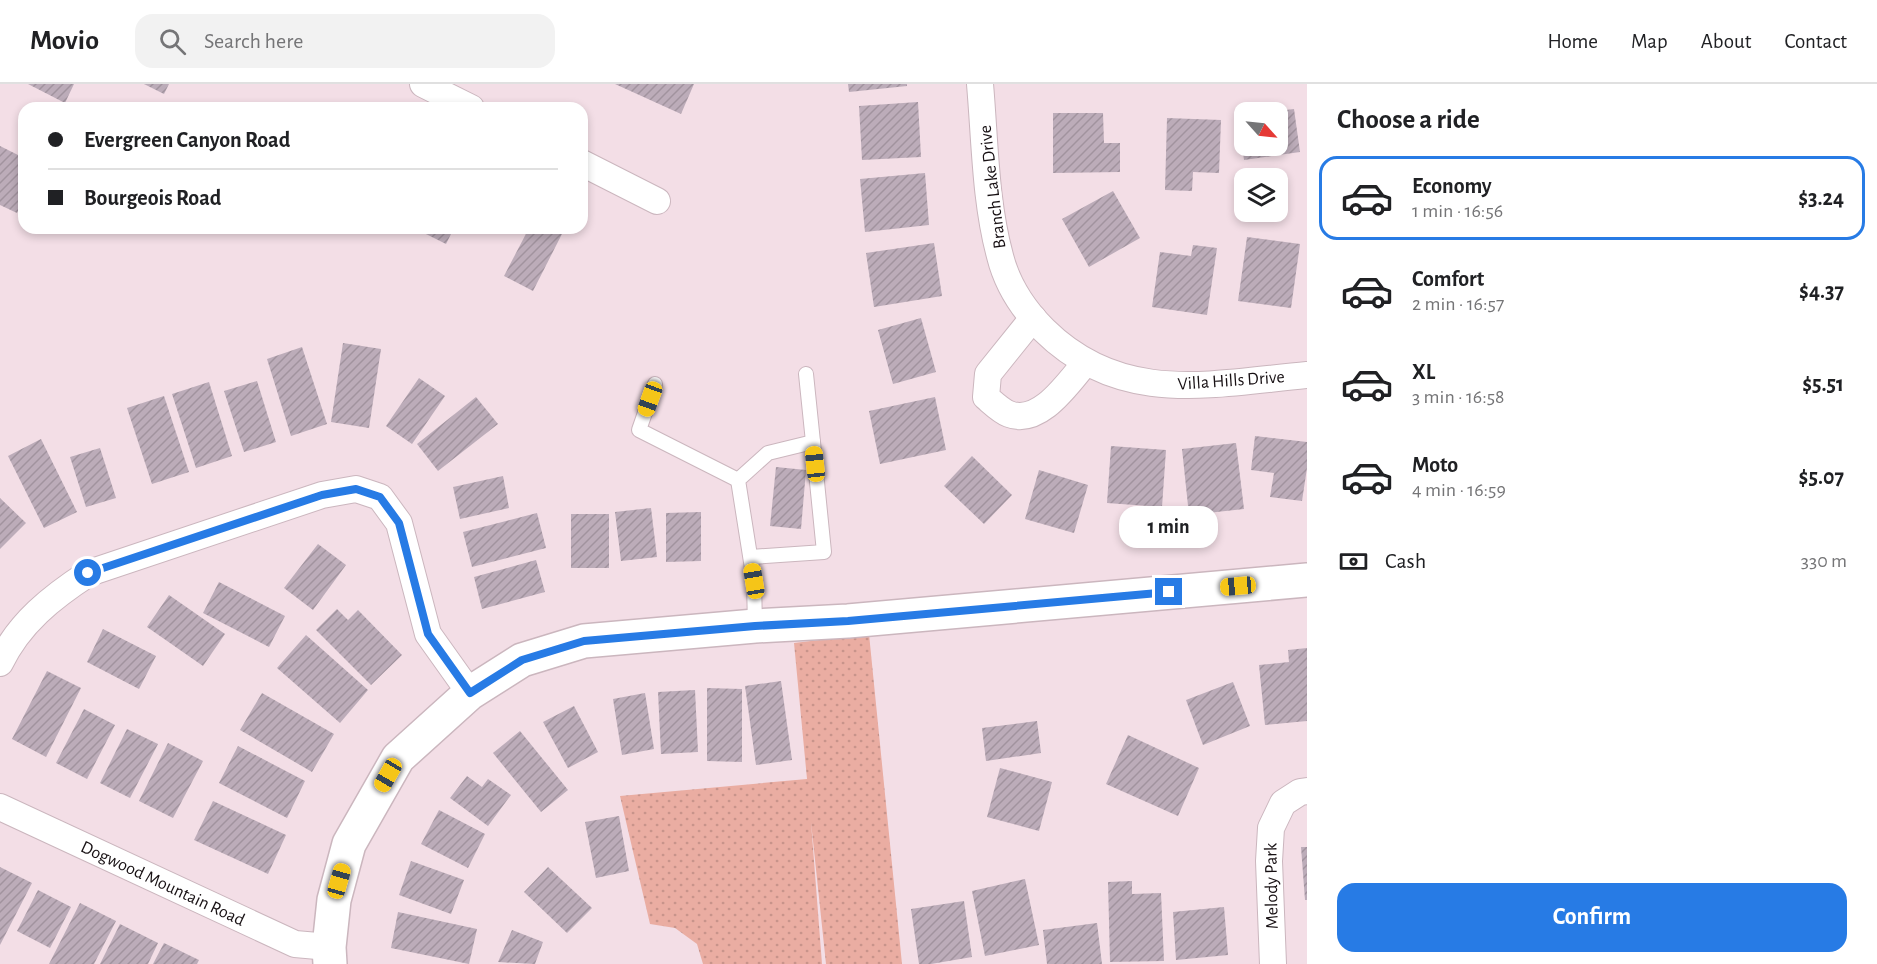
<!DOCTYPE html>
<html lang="en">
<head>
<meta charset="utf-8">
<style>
	:root { --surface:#fff; --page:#f2f2f2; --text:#202124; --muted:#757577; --line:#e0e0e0; --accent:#277be5 }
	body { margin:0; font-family:"Alegreya Sans",sans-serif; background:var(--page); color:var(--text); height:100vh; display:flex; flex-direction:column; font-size:22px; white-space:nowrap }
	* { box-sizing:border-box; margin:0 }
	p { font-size:20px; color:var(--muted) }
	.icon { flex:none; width:33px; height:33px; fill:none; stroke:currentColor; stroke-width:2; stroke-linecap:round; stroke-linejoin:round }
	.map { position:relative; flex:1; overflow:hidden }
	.side { display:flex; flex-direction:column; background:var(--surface); width:570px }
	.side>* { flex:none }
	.banner { position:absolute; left:18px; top:18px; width:570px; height:132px; border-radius:18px; box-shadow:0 3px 9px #0003; display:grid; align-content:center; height:132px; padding:0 30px; background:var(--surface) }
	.needle { width:39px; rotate:117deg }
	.fabs { position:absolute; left:1234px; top:18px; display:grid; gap:12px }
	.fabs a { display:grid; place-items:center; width:54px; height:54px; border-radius:12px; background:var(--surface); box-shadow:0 3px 9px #0003; font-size:30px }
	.end { position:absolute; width:27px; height:27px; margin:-14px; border:8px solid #277be5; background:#fff; box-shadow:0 0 0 3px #fff }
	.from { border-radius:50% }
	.bubble { position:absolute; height:42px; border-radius:18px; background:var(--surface); box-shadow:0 3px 9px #0003; font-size:20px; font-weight:700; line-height:42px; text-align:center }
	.car { position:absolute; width:18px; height:36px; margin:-18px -9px; border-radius:8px; box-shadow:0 0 4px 2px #0007; background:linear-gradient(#f5c518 24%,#345 0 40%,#f5c518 0 76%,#345 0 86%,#f5c518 0) }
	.banner b { display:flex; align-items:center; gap:21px; height:57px; font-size:22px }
	.banner b+b { border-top:2px solid var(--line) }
	.banner i { width:15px; height:15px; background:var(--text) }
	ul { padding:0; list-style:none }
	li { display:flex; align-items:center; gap:18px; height:84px; margin:0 12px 9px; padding:0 18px; border:3px solid transparent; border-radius:18px }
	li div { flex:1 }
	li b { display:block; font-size:22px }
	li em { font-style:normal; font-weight:700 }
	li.active { border-color:var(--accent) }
	li>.icon { width:54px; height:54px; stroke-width:1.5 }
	h2 { padding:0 30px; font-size:27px; line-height:72px }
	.pay { display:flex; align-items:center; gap:15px; height:66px; padding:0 30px; font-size:22px }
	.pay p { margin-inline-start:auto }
	.primary-button { display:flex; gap:12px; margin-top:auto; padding:12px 30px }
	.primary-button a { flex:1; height:69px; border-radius:18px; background:var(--accent); color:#fff; font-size:24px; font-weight:700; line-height:69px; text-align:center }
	header { display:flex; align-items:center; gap:36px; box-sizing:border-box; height:84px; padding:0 30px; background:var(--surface); border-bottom:2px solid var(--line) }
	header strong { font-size:28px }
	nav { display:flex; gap:33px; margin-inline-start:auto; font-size:21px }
	.search { width:420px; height:54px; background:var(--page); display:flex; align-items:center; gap:15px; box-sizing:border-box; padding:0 21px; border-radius:18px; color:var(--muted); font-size:22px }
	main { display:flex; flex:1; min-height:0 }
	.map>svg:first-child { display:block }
	.grass { fill:url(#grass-dots) }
	.building { fill:url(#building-hatch) }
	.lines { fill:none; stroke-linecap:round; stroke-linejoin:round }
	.service-casing { stroke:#cbb6be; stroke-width:16 }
	.minor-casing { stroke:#cbb6be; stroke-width:28 }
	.tertiary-casing { stroke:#cbb6be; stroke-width:36 }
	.service { stroke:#fff; stroke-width:14 }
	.minor { stroke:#fff; stroke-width:26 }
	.tertiary { stroke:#fff; stroke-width:33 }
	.route { stroke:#277be5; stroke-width:8 }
	.labels { text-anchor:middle; stroke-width:5; stroke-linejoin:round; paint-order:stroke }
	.street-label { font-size:18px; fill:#171013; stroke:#fff }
</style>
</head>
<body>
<header>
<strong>Movio</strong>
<div class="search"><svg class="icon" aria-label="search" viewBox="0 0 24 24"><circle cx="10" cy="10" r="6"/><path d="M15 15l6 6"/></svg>Search here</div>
<nav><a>Home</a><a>Map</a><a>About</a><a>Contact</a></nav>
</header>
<main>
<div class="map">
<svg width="1307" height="880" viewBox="0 0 1307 880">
	<defs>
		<pattern id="grass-dots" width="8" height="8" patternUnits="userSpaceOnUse" patternTransform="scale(1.5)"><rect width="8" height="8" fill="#eaada2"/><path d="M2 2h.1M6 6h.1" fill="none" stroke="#c8948b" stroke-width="1.8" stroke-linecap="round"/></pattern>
		<pattern id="building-hatch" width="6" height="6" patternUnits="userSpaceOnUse" patternTransform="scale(1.5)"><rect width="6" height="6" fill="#bcacb9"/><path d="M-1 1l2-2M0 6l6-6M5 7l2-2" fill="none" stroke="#a1939e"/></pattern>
	</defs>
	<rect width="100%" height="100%" fill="#f3dee6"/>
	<path class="grass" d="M 869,550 L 902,880 L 826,880 L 811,738 L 822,880 L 703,880 L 697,860 L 675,844 L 650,840 L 620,712 L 807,695 L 794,559 Z"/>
	<g class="building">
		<path d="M 28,0 L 74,0 L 65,19 Z"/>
		<path d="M 144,0 L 169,0 L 164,10 Z"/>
		<path d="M 615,0 L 694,0 L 681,30 Z"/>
		<path d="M 848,0 L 907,0 L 907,2 L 849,8 Z"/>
		<path d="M 918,18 L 921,73 L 862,76 L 859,22 Z"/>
		<path d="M 1294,25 L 1300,68 L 1244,76 L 1238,33 L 1245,32 L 1245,62 L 1278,62 L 1278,27 Z"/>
		<path d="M 1053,29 L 1103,29 L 1104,59 L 1120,59 L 1120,88 L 1053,89 Z"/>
		<path d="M 1167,34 L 1221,36 L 1219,89 L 1193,88 L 1192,107 L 1165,106 Z"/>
		<path d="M 0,62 L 24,74 L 24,115 L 17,129 L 0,121 Z"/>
		<path d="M 925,89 L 929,141 L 865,148 L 860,95 Z"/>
		<path d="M 1113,107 L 1140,154 L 1089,183 L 1062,135 Z"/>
		<path d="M 414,144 L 454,144 L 446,160 Z"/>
		<path d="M 529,144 L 565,144 L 533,207 L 504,192 Z"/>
		<path d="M 1247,153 L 1300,160 L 1291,224 L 1238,217 Z"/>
		<path d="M 934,159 L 942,212 L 874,223 L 866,169 Z"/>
		<path d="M 1193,161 L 1217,164 L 1207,231 L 1152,223 L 1160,168 L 1191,172 Z"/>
		<path d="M 921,234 L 936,288 L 893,300 L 878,246 Z"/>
		<path d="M 343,259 L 381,265 L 369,344 L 331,338 Z"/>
		<path d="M 302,263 L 327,340 L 291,352 L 267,275 Z"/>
		<path d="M 419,294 L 445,312 L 412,360 L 386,342 Z"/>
		<path d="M 257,297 L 276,358 L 244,368 L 224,307 Z"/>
		<path d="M 209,298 L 232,372 L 196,384 L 172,310 Z"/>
		<path d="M 164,312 L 189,388 L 152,400 L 127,324 Z"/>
		<path d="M 476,313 L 498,340 L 438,387 L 417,360 Z"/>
		<path d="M 935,313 L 946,366 L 880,380 L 869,327 Z"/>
		<path d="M 1255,352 L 1307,358 L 1307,384 L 1302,417 L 1270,413 L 1274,389 L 1251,386 Z"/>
		<path d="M 41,355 L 77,428 L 44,444 L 8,372 Z"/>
		<path d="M 1236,359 L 1244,425 L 1189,431 L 1182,365 Z"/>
		<path d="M 1111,362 L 1166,366 L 1162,423 L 1107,419 Z"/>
		<path d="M 100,364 L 116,414 L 86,423 L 70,373 Z"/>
		<path d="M 972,372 L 1012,411 L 984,440 L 944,402 Z"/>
		<path d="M 776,383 L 806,386 L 801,445 L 770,442 Z"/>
		<path d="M 1039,386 L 1088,401 L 1074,449 L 1025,435 Z"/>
		<path d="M 503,392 L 509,424 L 460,435 L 453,403 Z"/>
		<path d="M 0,414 L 26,439 L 0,465 Z"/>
		<path d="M 651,424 L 657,473 L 621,477 L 615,428 Z"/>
		<path d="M 701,428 L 701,477 L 666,478 L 666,429 Z"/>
		<path d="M 537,429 L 546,464 L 472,483 L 463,448 Z"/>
		<rect x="571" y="430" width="38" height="54"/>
		<path d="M 318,460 L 346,481 L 313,526 L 284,504 Z"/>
		<path d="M 536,476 L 545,508 L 482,525 L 474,493 Z"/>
		<path d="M 219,498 L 285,532 L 269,563 L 203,529 Z"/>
		<path d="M 169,511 L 225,550 L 203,582 L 147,543 Z"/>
		<path d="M 337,525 L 348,536 L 358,526 L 402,571 L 371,601 L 316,546 Z"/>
		<path d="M 103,545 L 156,572 L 139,605 L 87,578 Z"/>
		<path d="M 306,551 L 368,606 L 340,639 L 277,584 Z"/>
		<path d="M 1307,564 L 1307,637 L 1265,641 L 1259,581 L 1289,578 L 1288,566 Z"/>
		<path d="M 47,587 L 81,604 L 46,673 L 12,655 Z"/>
		<path d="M 781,597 L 792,676 L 756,681 L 745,602 Z"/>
		<path d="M 1233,598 L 1250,642 L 1203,661 L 1186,616 Z"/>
		<path d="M 707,604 L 742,605 L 742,678 L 707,677 Z"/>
		<path d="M 695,606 L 698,668 L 661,670 L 658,608 Z"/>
		<path d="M 262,609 L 334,650 L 312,688 L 240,646 Z"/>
		<path d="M 645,609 L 654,665 L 622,671 L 613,615 Z"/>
		<path d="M 574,622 L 598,668 L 568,684 L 543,638 Z"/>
		<path d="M 84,625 L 115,641 L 87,695 L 56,679 Z"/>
		<path d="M 1037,637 L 1041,669 L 986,677 L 982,644 Z"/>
		<path d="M 127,645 L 158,660 L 130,714 L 100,699 Z"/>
		<path d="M 520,647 L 568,706 L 541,728 L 493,669 Z"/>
		<path d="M 1128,651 L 1199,684 L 1178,732 L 1106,700 Z"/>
		<path d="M 168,659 L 203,677 L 173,734 L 139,717 Z"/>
		<path d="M 238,662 L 305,697 L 287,734 L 219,699 Z"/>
		<path d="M 1000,684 L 1052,698 L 1039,747 L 987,733 Z"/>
		<path d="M 467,692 L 482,703 L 488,695 L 511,711 L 488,742 L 450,714 Z"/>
		<path d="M 213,717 L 286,751 L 268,790 L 194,756 Z"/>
		<path d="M 439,726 L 485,750 L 468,784 L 421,760 Z"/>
		<path d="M 619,732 L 629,787 L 596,794 L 585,738 Z"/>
		<path d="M 1301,763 L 1307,763 L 1307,816 L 1305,816 Z"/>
		<path d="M 411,777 L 464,796 L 451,830 L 399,811 Z"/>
		<path d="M 0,783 L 32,799 L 0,861 Z"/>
		<path d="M 548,783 L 592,824 L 567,849 L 524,808 Z"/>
		<path d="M 1025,795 L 1039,861 L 985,872 L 972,807 Z"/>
		<path d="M 1132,797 L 1132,810 L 1161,809 L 1164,877 L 1110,878 L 1108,798 Z"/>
		<path d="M 38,806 L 71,823 L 50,864 L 17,847 Z"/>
		<path d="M 964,817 L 972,873 L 931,880 L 919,880 L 911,825 Z"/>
		<path d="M 80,819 L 116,837 L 94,880 L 49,880 Z"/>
		<path d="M 1224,823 L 1228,871 L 1176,876 L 1173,828 Z"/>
		<path d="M 398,828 L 477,845 L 469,880 L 391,864 Z"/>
		<path d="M 1097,839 L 1102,880 L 1047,880 L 1043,846 Z"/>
		<path d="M 120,840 L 158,859 L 148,880 L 100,880 Z"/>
		<path d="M 512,846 L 543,858 L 535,880 L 498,878 Z"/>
		<path d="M 164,859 L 199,876 L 197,880 L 153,880 Z"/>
	</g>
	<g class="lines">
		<g class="service-casing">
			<g id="service">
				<path d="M 655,300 L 639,346 L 738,396"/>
				<path d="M 751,473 L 824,468 L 813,358"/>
				<path d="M 755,542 L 754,497 L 738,396 L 768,369 L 813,358 L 806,290"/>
			</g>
		</g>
		<g class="minor-casing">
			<g id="minor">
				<path d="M 423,0 L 471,24"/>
				<path d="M 980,0 C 985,57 985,117 1000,172 C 1007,200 1024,226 1044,246 C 1121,322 1210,300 1307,291"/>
				<path d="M 582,79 L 657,117"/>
				<path d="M 1033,234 L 988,290 L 986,313 C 993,319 1001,327 1009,330 C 1040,342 1068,299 1086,278"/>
				<path d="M 0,579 C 19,539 52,513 89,489 L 322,411 L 356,405 L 380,413 L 399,439 L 428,550 L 470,609"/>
				<path d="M 0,723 L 295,860 L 329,863"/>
				<path d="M 1273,880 L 1269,777 L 1271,744 L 1283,719 L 1300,708 L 1307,707"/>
			</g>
		</g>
		<g class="tertiary-casing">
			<path id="tertiary" d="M 330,880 L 329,863 L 334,816 L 349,760 L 398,674 L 470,609 L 522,576 L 584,557 L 755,542 L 848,537 L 1307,496"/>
		</g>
		<use href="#service" class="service"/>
		<use href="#minor" class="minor"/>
		<use href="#tertiary" class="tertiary"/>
	</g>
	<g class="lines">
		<path class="route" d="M 88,489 L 322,411 L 356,405 L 380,413 L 399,439 L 428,550 L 470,609 L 522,576 L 584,557 L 755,542 L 848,537 L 1169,508"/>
	</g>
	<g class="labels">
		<g class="street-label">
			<text transform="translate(992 103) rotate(-97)" y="6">Branch Lake Drive</text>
			<text transform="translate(1231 296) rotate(-4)" y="6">Villa Hills Drive</text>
			<text transform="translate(163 799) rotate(25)" y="6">Dogwood Mountain Road</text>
			<text transform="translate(1271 802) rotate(-91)" y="6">Melody Park</text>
		</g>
	</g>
</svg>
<div class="fabs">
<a><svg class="needle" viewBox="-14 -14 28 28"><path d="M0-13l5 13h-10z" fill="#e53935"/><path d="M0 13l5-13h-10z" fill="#757577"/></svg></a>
<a><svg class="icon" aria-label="layers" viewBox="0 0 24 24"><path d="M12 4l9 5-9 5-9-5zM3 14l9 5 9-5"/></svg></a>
</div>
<i class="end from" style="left:88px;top:489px"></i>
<i class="end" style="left:1169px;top:508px"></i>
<div class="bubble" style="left:1119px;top:422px;width:99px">1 min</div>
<i class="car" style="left:650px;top:315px;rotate:200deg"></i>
<i class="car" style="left:815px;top:380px;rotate:354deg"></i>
<i class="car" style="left:754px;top:497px;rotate:351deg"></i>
<i class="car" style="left:1238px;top:502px;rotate:265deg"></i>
<i class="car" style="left:388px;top:691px;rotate:210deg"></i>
<i class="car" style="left:339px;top:797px;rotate:16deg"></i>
<div class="banner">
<b><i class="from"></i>Evergreen Canyon Road</b>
<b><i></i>Bourgeois Road</b>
</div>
</div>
<section class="side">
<h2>Choose a ride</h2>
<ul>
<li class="active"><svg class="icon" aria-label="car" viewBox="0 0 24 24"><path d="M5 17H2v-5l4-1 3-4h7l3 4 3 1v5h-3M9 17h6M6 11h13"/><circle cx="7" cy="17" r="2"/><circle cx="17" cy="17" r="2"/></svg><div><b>Economy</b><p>1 min · 16:56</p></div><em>$3.24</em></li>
<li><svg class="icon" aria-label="car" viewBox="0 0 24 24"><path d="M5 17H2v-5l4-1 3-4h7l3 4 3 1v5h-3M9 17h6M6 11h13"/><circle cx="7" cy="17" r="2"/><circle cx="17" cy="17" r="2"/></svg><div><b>Comfort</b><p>2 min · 16:57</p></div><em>$4.37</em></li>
<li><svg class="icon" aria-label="car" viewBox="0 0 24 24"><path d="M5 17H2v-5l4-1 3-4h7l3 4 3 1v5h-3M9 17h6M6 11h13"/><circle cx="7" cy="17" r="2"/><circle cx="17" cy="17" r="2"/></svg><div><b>XL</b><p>3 min · 16:58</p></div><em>$5.51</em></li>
<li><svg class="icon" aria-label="car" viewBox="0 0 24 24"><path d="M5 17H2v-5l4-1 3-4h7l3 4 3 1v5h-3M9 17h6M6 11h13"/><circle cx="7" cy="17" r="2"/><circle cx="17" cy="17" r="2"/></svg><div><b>Moto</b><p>4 min · 16:59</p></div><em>$5.07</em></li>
</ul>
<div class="pay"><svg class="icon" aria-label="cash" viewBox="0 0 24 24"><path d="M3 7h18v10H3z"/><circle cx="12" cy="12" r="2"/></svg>Cash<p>330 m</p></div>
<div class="primary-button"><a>Confirm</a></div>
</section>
</main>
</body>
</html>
